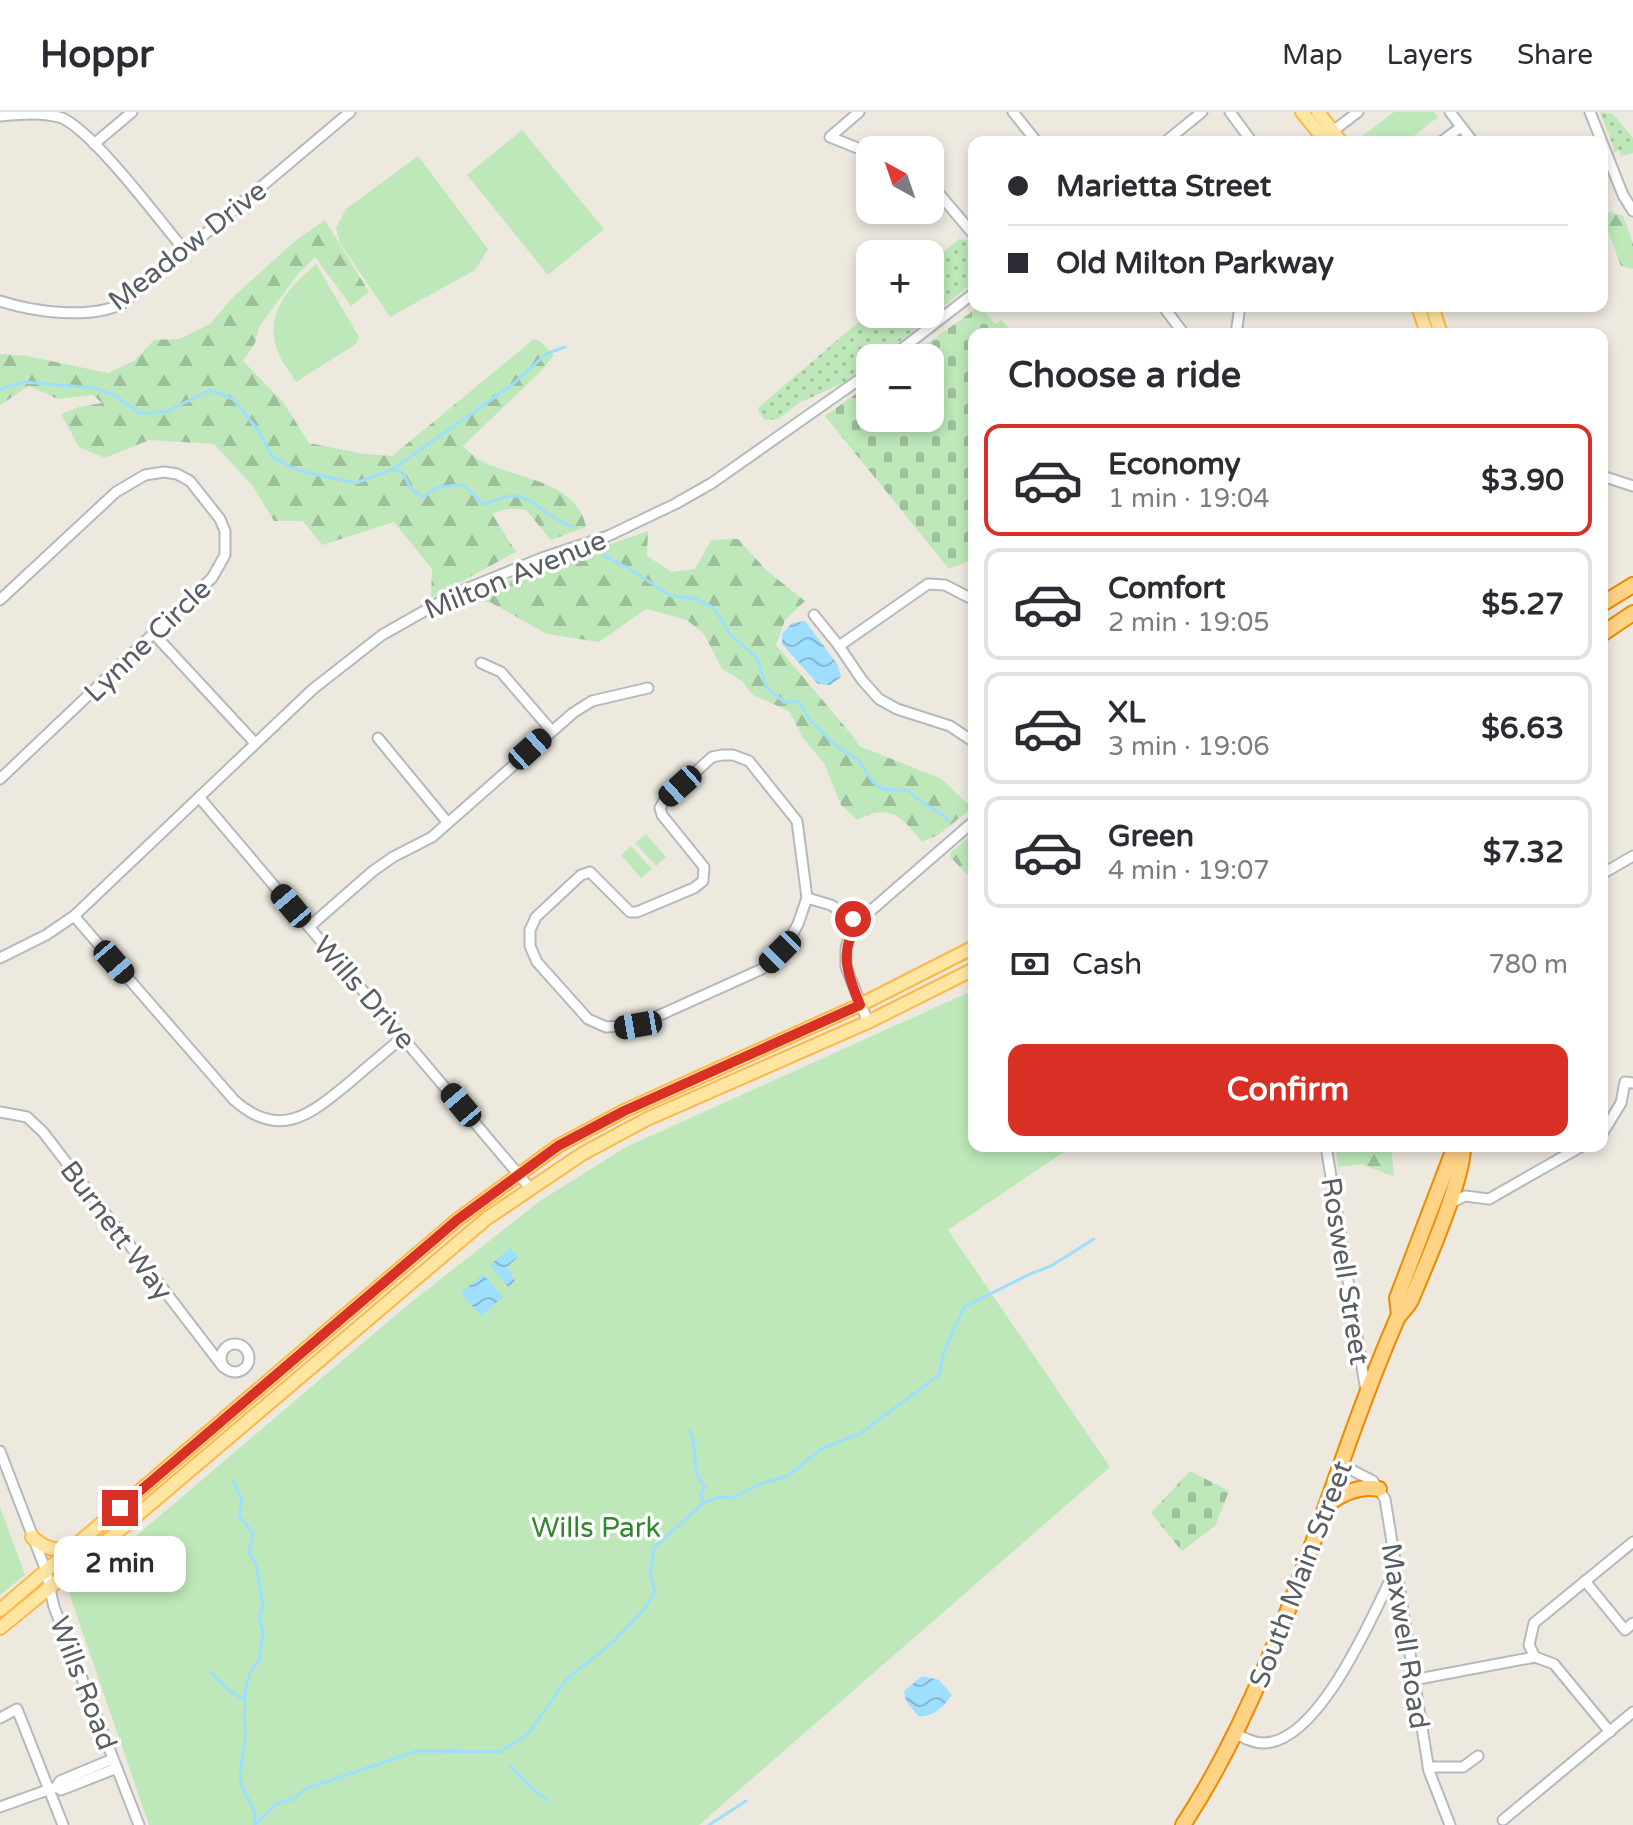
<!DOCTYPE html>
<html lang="en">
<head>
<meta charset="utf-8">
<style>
	:root { --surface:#fff; --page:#f7f7f7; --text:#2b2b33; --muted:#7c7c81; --line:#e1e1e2; --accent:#d93025 }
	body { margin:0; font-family:"Varela Round",sans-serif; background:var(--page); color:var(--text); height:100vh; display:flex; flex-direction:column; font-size:30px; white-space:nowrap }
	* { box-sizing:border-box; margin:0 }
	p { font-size:26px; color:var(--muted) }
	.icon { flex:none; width:44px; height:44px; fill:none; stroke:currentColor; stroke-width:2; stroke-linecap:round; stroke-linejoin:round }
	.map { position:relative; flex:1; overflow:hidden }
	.panel { position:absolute; left:968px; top:216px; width:640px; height:824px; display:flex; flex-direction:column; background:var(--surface); border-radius:16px; box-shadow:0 4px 12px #0003 }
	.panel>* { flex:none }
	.banner { position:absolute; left:968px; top:24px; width:640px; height:176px; border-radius:16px; box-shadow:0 4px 12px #0003; display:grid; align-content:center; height:176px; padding:0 40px; background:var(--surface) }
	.needle { width:52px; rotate:320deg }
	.fabs { position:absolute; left:856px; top:24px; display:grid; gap:16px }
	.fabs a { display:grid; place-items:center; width:88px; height:88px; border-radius:16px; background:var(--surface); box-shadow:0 4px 12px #0003; font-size:40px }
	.end { position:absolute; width:36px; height:36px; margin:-18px; border:10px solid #d93025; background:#fff; box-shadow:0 0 0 4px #fff }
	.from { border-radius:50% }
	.bubble { position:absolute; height:56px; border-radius:16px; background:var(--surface); box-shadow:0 4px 12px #0003; font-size:26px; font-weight:700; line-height:56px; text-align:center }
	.car { position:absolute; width:24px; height:48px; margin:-24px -12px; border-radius:10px; box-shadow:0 0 6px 2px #0007; background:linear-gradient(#222 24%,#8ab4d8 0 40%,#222 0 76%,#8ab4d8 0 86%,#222 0) }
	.banner b { display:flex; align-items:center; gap:28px; height:76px; font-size:30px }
	.banner b+b { border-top:2px solid var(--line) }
	.banner i { width:20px; height:20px; background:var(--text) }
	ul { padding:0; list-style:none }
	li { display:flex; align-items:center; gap:24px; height:112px; margin:0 16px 12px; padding:0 24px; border:4px solid var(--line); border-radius:16px }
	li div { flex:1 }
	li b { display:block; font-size:30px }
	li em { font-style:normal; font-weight:700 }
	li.selected { border-color:var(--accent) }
	li>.icon { width:72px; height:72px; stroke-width:1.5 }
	h2 { padding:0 40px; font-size:36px; line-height:96px }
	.pay { display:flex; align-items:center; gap:20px; height:88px; padding:0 40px; font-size:30px }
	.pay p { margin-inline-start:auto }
	.cta { display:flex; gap:16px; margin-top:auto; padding:16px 40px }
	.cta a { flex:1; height:92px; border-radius:16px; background:var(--accent); color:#fff; font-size:32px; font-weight:700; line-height:92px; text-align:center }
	header { display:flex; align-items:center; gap:48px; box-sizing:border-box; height:112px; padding:0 40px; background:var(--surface); border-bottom:2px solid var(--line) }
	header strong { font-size:38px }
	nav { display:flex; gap:44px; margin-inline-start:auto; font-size:28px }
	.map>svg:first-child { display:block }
	.grass { fill:url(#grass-dots) }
	.forest { fill:url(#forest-firs) }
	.cemetery { fill:url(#cemetery-stones) }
	.park { fill:#bee8b9 }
	.water { fill:url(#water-waves) }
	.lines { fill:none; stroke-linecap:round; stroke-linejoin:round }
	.stream { stroke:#9edfff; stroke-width:3 }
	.minor-casing { stroke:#b5b9be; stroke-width:13 }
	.major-casing { stroke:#ffb847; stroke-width:16 }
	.highway-casing { stroke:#ed8a00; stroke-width:18 }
	.minor { stroke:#fff; stroke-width:9 }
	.major { stroke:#ffe6a3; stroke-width:12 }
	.highway { stroke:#ffd385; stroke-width:14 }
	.route { stroke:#d93025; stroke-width:10 }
	.labels { text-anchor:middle; stroke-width:7; stroke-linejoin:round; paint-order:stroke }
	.street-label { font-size:28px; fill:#585e62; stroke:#fff }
	.park-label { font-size:28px; fill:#31872c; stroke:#fff }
</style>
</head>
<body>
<header>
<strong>Hoppr</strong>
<nav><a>Map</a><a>Layers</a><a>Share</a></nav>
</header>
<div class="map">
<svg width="1633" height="1713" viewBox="0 0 1633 1713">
	<defs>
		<pattern id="grass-dots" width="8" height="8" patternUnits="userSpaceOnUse" patternTransform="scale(2)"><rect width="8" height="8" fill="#bee8b9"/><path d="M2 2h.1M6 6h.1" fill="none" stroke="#9dbf9a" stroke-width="1.8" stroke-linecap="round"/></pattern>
		<pattern id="forest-firs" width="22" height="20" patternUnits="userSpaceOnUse" patternTransform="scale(2)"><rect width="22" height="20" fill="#bee8b9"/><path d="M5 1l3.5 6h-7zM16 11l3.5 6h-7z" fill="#9dbf9a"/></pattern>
		<pattern id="cemetery-stones" width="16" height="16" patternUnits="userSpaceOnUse" patternTransform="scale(2)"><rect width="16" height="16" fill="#bee8b9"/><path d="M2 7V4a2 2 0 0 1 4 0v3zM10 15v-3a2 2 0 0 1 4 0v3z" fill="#9dbf9a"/></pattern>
		<pattern id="water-waves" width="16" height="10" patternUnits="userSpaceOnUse" patternTransform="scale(2)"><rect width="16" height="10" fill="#9edfff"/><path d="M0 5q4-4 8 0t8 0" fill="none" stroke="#84b8d2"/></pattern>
	</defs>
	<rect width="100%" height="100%" fill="#ede9df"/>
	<g class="grass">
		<path d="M 1600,0 L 1613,2 L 1633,26 L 1633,41 L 1621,44 L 1619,38 L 1613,41 L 1614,36 Z"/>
		<path d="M 959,127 L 967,128 L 974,135 L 974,170 L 879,246 L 870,246 L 870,252 L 845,270 L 799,291 L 778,307 L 765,308 L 758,299 L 759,295 L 870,200 L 930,202 L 930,151 Z"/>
	</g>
	<g class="forest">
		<path d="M 1611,100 L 1623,104 L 1633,131 L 1633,157 L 1621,154 L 1602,103 Z"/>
		<path d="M 325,108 L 369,180 L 351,194 L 315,145 L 298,162 L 259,215 L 255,231 L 243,249 L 283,290 L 309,331 L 364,342 L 392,344 L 534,227 L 541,230 L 554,243 L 543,257 L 463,334 C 469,340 475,346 483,350 C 518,367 577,369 586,415 L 551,428 L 526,398 L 506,397 L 492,402 L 516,440 L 431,486 L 432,457 L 394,410 L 322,433 L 303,409 L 274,409 L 252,373 L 214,332 L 149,328 L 105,346 L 79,335 L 61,302 L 79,295 L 102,291 L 93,283 L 58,287 L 29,274 L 0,293 L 0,242 L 27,244 L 108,261 L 134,249 L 154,228 L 179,227 L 210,212 L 234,184 L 295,129 Z"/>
		<path d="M 648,419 L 647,444 L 672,460 L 695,457 L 711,428 L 738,427 L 766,458 L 805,489 L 785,508 L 776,533 L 852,623 L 859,634 L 942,667 L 972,696 L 938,723 L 922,730 C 901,704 891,691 857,708 L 841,693 L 824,651 L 803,626 L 789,599 L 753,583 L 742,569 L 722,557 L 704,522 L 687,508 L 646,497 L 599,530 L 547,522 L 490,490 L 468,490 L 487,476 Z"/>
		<path d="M 974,721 L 974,769 L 951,746 L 950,741 Z"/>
		<path d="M 1335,1034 L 1391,1034 L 1394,1065 L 1362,1052 L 1338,1055 Z"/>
	</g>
	<g class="cemetery">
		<path d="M 980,194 L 995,212 L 1001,208 L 1014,222 L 974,222 L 974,447 L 949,457 L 825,304 L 870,272 L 870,306 L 930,306 L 930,246 L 907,246 Z"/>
		<path d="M 1190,1359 L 1229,1379 L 1215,1414 L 1182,1439 L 1151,1401 Z"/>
	</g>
	<g class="park">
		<path d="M 1394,0 L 1434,0 L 1438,5 L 1406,30 L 1359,30 L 1357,28 Z"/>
		<path d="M 522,18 L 604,117 L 548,163 L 467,63 Z"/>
		<path d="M 418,44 L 488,137 L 475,158 L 390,205 L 340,131 L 336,116 L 346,97 Z"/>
		<path d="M 316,152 L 359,225 L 356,232 L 296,270 C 290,260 280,248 277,237 C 264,199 291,174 316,152 Z"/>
		<path d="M 646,722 L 666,745 L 656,754 L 635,731 Z"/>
		<path d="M 631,734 L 652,757 L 641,766 L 621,743 Z"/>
		<path d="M 974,878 L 974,1034 L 1073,1034 L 948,1118 L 1110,1355 L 699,1713 L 149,1713 L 69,1481 L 404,1196 L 540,1089 L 626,1035 Z"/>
		<path d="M 0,1395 L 25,1463 L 0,1483 Z"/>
	</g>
	<g class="water">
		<path d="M 805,509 L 838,553 L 841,565 L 830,573 L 818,572 L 782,532 L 782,522 L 792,511 Z"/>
		<path d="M 510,1136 L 518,1145 L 507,1155 L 515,1168 L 509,1176 L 490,1153 Z"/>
		<path d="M 483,1162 L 503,1185 L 481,1204 L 461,1181 Z"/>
		<path d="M 922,1564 L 939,1568 L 952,1583 C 944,1594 933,1606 918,1604 L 906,1589 L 904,1579 Z"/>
	</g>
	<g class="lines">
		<g class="stream">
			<path d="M 0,277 L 24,270 L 95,276 L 114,283 L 139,301 L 166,300 L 210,278 L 233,287 L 260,321 L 273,346 L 300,359 L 356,371 L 391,358 L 402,360 L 412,378 L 423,385 L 436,376 L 463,372 L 484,393 C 515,378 523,382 548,402 C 555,407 564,410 571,415"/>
			<path d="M 393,357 L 512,273 L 546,242 L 565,235"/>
			<path d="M 603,443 L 633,459 L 671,484 L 697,487 L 714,496 L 731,523 L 757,546 L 766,575 L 784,590 L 799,590 L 811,609 L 837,635 L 858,648 L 873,670 L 883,677 L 910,679 C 920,693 937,696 949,709"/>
			<path d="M 970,735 L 974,748"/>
			<path d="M 690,1318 C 699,1338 690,1360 705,1375 L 701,1381 L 703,1391"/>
			<path d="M 233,1369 L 242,1388 L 239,1404 L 253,1421 L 249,1440 L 256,1452 L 263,1493 L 259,1506 L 263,1520 L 259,1549 C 240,1564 245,1605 245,1627 C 244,1640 238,1658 241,1671 C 245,1686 258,1695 255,1712"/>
			<path d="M 211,1561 L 231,1580 L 245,1588"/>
			<path d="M 510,1653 L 535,1680 L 548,1688"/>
			<path d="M 255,1713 L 276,1692 L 295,1686 L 305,1677 L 417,1639 L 500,1640 L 528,1622 L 566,1568 L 612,1531 L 646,1495 L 655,1480 L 650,1462 L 654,1436 L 703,1391 L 720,1385 L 732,1386 L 760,1372 L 788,1364 L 821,1337 L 861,1321 L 939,1263 L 944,1240 L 964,1195 L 1030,1162 L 1051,1154 L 1094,1127"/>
			<path d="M 709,1713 L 746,1689"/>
		</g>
		<g class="minor-casing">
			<g id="minor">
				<path d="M 859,0 L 830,25 L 870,41"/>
				<path d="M 1013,0 L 1037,30"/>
				<path d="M 1230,0 L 1252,30"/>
				<path d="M 1450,0 L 1473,30"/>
				<path d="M 1590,0 L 1623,83 L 1633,99"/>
				<path d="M 0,4 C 20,2 43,0 62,6 C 93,19 160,109 185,139"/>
				<path d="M 1333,19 L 1358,0"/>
				<path d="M 1165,30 L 1202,0"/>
				<path d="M 1441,30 L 1461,15"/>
				<path d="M 94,32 L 132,0"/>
				<path d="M 930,71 L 974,123"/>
				<path d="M 0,189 C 33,200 92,208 123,191 L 350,0"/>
				<path d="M 1163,194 L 1184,222"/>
				<path d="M 1236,222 L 1240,194"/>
				<path d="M 890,246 L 974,181"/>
				<path d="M 1602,364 L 1633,374"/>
				<path d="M 0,488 L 116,380 L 145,363 L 164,360 L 177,362 L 190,369 L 220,407 L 225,419 L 225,443 L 212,466 L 0,667"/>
				<path d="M 814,503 L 839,534 L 862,568 L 879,587 L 897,597 L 950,614 L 974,630"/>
				<path d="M 154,522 L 255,631"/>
				<path d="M 839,534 L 928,472 L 945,473 L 974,488"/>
				<path d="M 481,551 L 501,560 L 551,618"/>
				<path d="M 378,626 L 448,711"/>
				<path d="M 722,643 L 733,643 L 749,649 L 797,709 L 807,786 L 798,812 L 788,830 L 762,857 L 638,913 L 606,915 L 588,907 L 537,850 L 530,834 L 530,818 L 536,805 L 581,763 L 590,760 L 630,800 L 637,800 L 694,776 L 703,769 L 704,755 L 662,703 L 660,696 L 664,689 L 712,645 Z"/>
				<path d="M 199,685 L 530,1076"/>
				<path d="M 1602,762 L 1633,744"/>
				<path d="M 807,786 L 831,793 L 858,811"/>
				<path d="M 74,804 L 234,988 C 280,1029 311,1002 350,970 C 367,955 385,940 403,925"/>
				<path d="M 309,815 L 373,759 L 393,745 L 432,725 L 573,601 L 592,589 L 648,576"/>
				<path d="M 0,846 L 46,823 L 74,804 L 313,577 L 382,523 L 456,481 L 542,446 L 608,424 L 675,392 L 712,371 L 870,260"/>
				<path d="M 868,910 L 846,855 L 846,836 L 851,821 L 868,801 L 974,709"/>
				<path d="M 0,1000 L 27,1005 L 43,1020 L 223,1255"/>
				<path d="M 1602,1022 L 1621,991 L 1625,970 L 1633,971"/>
				<path d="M 1326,1034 L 1366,1279"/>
				<path d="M 1449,1092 L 1465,1084 L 1489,1087 L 1582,1034"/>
				<circle cx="235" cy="1246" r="14"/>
				<path d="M 0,1339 L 46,1459 L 54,1495 L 139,1713"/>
				<path d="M 1342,1353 L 1373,1369 L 1385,1387 L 1429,1659 L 1450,1713"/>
				<path d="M 1585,1469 L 1625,1518 L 1633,1511"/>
				<path d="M 1535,1545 L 1554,1552 L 1610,1620"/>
				<path d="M 1413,1568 L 1535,1545 L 1529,1533 L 1534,1511 L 1633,1430"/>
				<path d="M 0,1606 L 17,1597 L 63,1713"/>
				<path d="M 1235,1621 C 1244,1626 1253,1631 1264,1631 C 1320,1630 1373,1502 1395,1458"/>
				<path d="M 1428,1655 L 1463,1655 L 1478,1644"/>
				<path d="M 56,1675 L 61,1678 L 117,1656"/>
				<path d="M 0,1695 L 56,1675 L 60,1669 L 113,1647"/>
				<path d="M 1503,1708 L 1633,1600"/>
			</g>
		</g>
		<g class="major-casing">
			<g id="major">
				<path d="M 1302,0 L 1326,30"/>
				<path d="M 1318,0 L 1341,30"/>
				<path d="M 1418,194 L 1427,222"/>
				<path d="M 1432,194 L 1441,222"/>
				<path d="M 32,1425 C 45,1437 56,1440 73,1435"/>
				<path d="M 0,1498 L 457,1108 L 558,1034 L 624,999 L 860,893 L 974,835"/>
				<path d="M 0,1516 L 109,1427 L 486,1107 L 582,1042 L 647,1007 L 868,910 L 974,857"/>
			</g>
		</g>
		<g class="highway-casing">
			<g id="highway">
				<path d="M 1602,492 L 1633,473"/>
				<path d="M 1602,522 L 1633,501"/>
				<path d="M 1399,1203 L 1397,1186 L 1452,1042 L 1463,1035"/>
				<path d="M 1328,1392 C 1343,1381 1360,1373 1379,1377"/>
				<path d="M 1183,1713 C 1284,1559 1324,1375 1397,1207 C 1401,1200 1408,1195 1411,1188 C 1425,1155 1464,1066 1463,1034"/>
			</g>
		</g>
		<use href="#minor" class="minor"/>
		<use href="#major" class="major"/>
		<use href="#highway" class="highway"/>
	</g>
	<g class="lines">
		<path class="route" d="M 120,1396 L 457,1108 L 558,1034 L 624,999 L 860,893 C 848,864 838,839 858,811 L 853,807"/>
	</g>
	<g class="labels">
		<g class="street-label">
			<text transform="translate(187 133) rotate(-38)" y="10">Meadow Drive</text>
			<text transform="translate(515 462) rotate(-22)" y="10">Milton Avenue</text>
			<text transform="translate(147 528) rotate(-44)" y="10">Lynne Circle</text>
			<text transform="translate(365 880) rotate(49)" y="10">Wills Drive</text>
			<text transform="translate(117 1118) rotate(53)" y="10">Burnett Way</text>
			<text transform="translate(1346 1159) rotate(81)" y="10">Roswell Street</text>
			<text transform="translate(1300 1462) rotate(-69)" y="10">South Main Street</text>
			<text transform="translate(1406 1524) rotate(81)" y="10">Maxwell Road</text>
			<text transform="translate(84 1571) rotate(69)" y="10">Wills Road</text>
		</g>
		<g class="park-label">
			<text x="596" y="1425">Wills Park</text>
		</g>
	</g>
</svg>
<div class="fabs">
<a><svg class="needle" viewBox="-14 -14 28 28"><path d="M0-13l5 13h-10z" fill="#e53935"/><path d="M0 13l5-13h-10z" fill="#7c7c81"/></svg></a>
<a>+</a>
<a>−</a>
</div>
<i class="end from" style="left:853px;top:807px"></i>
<i class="end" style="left:120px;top:1396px"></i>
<div class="bubble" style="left:54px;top:1424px;width:132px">2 min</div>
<i class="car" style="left:530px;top:637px;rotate:48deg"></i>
<i class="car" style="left:680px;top:674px;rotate:228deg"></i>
<i class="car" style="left:291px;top:794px;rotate:320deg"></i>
<i class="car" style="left:780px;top:840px;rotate:225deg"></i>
<i class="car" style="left:114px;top:850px;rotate:139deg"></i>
<i class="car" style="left:638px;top:913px;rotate:260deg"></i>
<i class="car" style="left:461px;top:993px;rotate:320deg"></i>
<div class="banner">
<b><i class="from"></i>Marietta Street</b>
<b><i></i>Old Milton Parkway</b>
</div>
<section class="panel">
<h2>Choose a ride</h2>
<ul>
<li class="selected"><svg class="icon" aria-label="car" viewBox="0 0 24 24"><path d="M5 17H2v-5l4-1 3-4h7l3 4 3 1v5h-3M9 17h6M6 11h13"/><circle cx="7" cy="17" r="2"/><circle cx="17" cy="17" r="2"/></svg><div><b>Economy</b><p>1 min · 19:04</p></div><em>$3.90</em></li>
<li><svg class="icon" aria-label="car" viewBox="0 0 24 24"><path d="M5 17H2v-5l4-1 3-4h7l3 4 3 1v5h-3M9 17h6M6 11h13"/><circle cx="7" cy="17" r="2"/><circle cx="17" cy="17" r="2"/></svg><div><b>Comfort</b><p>2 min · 19:05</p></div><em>$5.27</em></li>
<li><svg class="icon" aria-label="car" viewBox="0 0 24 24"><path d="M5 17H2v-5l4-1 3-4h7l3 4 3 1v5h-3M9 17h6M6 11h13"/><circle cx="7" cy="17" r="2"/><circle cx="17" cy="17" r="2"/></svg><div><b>XL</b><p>3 min · 19:06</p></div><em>$6.63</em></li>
<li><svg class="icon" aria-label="car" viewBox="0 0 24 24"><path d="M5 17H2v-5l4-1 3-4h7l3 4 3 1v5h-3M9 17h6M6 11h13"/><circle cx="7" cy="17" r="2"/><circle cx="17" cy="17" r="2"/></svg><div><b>Green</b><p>4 min · 19:07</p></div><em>$7.32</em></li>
</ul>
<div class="pay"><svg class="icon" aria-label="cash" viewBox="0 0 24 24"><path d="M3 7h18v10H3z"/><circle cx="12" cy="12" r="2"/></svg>Cash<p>780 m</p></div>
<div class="cta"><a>Confirm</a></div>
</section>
</div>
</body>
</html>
